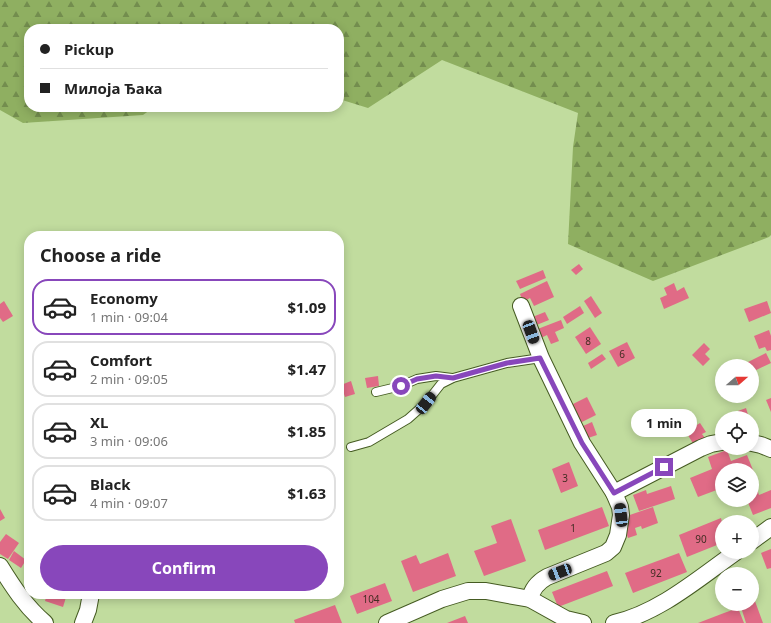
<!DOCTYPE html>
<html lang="en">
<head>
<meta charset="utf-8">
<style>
	:root { --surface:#fff; --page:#f2f2f2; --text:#222; --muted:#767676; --line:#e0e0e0; --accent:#8847bb }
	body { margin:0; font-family:"Noto Sans",sans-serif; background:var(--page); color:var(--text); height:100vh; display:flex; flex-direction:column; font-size:15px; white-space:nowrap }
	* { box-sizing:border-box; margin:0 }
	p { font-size:13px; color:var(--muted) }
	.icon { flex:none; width:22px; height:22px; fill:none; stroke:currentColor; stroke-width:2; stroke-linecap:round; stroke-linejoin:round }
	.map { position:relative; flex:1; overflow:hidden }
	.sheet { position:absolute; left:24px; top:231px; width:320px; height:368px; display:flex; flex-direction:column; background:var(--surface); border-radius:16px; box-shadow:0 2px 10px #0003 }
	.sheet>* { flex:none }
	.guide { position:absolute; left:24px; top:24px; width:320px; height:88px; border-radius:16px; box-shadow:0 2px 10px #0003; display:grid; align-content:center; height:88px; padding:0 16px; background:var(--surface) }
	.needle { width:26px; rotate:70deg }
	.controls { position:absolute; left:715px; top:359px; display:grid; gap:8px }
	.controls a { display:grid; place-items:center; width:44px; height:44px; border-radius:50%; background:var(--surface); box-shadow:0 2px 10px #0003; font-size:20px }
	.end { position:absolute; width:18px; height:18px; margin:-9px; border:5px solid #8847bb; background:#fff; box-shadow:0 0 0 2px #fff }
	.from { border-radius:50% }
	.bubble { position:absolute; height:28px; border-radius:14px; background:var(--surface); box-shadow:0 2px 10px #0003; font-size:13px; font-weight:700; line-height:28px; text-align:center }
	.car { position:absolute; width:12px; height:24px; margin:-12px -6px; border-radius:5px; box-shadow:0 0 3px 1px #0007; background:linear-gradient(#222 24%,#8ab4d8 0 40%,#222 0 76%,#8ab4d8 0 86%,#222 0) }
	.guide b { display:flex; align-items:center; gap:14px; height:38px; font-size:15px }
	.guide b+b { border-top:1px solid var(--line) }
	.guide i { width:10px; height:10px; background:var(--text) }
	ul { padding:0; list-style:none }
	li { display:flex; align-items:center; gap:12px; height:56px; margin:0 8px 6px; padding:0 8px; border:2px solid var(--line); border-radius:16px }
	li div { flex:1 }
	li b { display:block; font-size:15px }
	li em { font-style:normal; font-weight:700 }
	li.selected { border-color:var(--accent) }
	li>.icon { width:36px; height:36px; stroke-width:1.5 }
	h2 { padding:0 16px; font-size:18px; line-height:48px }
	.cta { display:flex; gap:8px; margin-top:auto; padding:8px 16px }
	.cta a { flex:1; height:46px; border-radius:24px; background:var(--accent); color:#fff; font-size:16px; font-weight:700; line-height:46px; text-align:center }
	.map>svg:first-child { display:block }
	.forest { fill:url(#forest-firs) }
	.building { fill:#e06b86 }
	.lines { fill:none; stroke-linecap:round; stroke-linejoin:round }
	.lane-casing { stroke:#455b22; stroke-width:10 }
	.street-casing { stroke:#455b22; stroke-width:18 }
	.lane { stroke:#fff; stroke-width:8 }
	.street { stroke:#fff; stroke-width:16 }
	.route { stroke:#8847bb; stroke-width:5 }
	.labels { text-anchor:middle; stroke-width:3; stroke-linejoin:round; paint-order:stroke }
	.number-label { font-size:10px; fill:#432d23 }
</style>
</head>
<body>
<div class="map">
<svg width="771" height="623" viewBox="0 0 771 623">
	<defs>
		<pattern id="forest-firs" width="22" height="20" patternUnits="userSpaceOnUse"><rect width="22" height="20" fill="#8faf61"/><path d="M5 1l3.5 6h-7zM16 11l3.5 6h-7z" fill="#738d4e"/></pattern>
	</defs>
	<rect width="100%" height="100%" fill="#c1dc9e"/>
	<path class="forest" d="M 0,0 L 771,0 L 771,235 L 769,237 L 653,281 L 568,244 L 573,147 L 578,113 L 442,60 L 368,108 L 339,99 L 339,29 L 29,29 L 29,107 L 154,107 L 143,115 L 23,123 L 0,110 Z"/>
	<g class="building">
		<path d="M 579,264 L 583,269 L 576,275 L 571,270 Z"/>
		<path d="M 543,270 L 546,278 L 520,289 L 516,281 Z"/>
		<path d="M 547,281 L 554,297 L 534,306 L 530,298 L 523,302 L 520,294 Z"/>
		<path d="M 674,283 L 677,291 L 684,287 L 689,298 L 664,309 L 660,298 L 667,295 L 664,288 Z"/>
		<path d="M 591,296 L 602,313 L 595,318 L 584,301 Z"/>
		<path d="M 4,301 L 13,316 L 3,322 L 0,318 L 0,304 Z"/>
		<path d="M 767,301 L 771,313 L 749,322 L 744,309 Z"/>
		<path d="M 580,306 L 584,313 L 567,324 L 563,317 Z"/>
		<path d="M 545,312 L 549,320 L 534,326 L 530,318 Z"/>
		<path d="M 561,320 L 564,328 L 555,332 L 559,341 L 551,344 L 547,335 L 539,339 L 535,330 Z"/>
		<path d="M 590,327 L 601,344 L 586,354 L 575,337 Z"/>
		<path d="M 769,330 L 771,336 L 771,350 L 767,351 L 765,347 L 759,349 L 754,336 Z"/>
		<path d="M 627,342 L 635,358 L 618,367 L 609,351 Z"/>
		<path d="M 704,343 L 710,349 L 705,354 L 710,359 L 703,366 L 692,355 Z"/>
		<path d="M 766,353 L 771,363 L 752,372 L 752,366 L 749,366 L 748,362 Z"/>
		<path d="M 602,354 L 606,359 L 591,369 L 588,363 Z"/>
		<path d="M 378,376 L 379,386 L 367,388 L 365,378 Z"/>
		<path d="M 351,381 L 355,394 L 345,397 L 341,385 Z"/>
		<path d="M 587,397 L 596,415 L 580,423 L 571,405 Z"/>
		<path d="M 771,398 L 771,412 L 766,400 Z"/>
		<path d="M 746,408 L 749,418 L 740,418 L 738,411 Z"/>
		<path d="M 592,422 L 597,435 L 588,438 L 583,426 Z"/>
		<path d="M 700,423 L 706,432 L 702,434 L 705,438 L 694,445 L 686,432 Z"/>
		<path d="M 727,450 L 731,461 L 747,455 L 755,475 L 752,476 L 752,470 L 722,470 L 722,488 L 698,497 L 690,478 L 712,469 L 708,457 Z"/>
		<path d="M 569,462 L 578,486 L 561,493 L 552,469 Z"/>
		<path d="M 671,486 L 675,499 L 639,511 L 633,495 L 646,490 L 647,494 Z"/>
		<path d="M 756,486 L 759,495 L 771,490 L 771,508 L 753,515 L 747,500 L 752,500 L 752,488 Z"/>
		<path d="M 602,507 L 609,526 L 545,550 L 538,530 Z"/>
		<path d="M 653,507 L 658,523 L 642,529 L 641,526 L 635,528 L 637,535 L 628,538 L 621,518 Z"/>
		<path d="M 0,509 L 5,518 L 0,521 Z"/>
		<path d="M 721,518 L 722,522 L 722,543 L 687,557 L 679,535 Z"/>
		<path d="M 511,519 L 526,561 L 484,576 L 474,551 L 497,543 L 491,526 Z"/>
		<path d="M 6,534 L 19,543 L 8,559 L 0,554 L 0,542 Z"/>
		<path d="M 771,549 L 771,568 L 767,569 L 761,553 Z"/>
		<path d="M 14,551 L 26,560 L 21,568 L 9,560 Z"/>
		<path d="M 448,553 L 456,576 L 413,592 L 401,561 L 416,555 L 420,564 Z"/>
		<path d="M 679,553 L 687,572 L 633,593 L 625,573 Z"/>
		<path d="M 607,571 L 613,586 L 558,607 L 552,592 Z"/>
		<path d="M 385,583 L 392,601 L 357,614 L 350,596 Z"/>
		<path d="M 752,593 L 763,623 L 746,623 L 740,604 L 752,604 Z"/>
		<path d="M 47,594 L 67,594 L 63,607 L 45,601 Z"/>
		<path d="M 335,605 L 342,623 L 295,623 L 294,620 Z"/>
		<path d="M 738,608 L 744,623 L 698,623 L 724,613 Z"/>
		<path d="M 465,616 L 468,623 L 447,623 Z"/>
	</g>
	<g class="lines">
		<g class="lane-casing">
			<g id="lane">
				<path d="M 376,392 L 401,386 L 417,379 L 436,376 L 452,378"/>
				<path d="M 351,447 L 369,442 L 408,419 L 426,403 L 441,384 L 453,378 L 507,363 L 541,358"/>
			</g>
		</g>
		<g class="street-casing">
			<g id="street">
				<path d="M 521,306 L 541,358 L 582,443 L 614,493 L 620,507 L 621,515 L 618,535 L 613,547 L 606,553 L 547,577 C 538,582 532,588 530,599"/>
				<path d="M 752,443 L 761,445 L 771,449"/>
				<path d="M 614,493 L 701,448 L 711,444 L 722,442"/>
				<path d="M 752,541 L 771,527"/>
				<path d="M 0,566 C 13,587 26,607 45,623"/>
				<path d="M 83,623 L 88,610 L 91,594"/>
				<path d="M 387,623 L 442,599 L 468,591 L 486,591 L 530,599 L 566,619 L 583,623"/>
				<path d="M 614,623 C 659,613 699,578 736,552"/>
			</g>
		</g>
		<use href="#lane" class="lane"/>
		<use href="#street" class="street"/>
	</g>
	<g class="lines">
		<path class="route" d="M 401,386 L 417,379 L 436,376 L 453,378 L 507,363 L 540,358 L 582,443 L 614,493 L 664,467"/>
	</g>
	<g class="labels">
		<g class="number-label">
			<text x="588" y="345">8</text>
			<text x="622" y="358">6</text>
			<text x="565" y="482">3</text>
			<text x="573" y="532">1</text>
			<text x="701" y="543">90</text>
			<text x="656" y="577">92</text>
			<text x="371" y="603">104</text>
		</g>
	</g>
</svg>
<div class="controls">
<a><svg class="needle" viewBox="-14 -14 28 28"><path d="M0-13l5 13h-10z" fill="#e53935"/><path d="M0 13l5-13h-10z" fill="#767676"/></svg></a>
<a><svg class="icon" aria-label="locate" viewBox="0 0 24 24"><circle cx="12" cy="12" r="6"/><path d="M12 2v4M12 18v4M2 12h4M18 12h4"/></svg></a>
<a><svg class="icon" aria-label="layers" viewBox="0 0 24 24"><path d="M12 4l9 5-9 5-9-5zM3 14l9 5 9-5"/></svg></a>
<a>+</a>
<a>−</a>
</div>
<i class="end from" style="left:401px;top:386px"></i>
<i class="end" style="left:664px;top:467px"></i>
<div class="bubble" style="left:631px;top:409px;width:66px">1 min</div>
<i class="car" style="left:531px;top:332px;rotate:160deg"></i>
<i class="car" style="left:426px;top:403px;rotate:38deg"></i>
<i class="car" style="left:621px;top:515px;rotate:353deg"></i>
<i class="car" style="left:560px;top:572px;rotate:249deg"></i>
<div class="guide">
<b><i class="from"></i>Pickup</b>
<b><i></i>Милоја Ђака</b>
</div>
<section class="sheet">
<h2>Choose a ride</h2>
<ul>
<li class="selected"><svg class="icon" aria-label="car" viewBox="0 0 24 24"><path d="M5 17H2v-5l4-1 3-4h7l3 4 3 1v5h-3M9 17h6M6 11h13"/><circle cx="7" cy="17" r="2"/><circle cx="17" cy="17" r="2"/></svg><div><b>Economy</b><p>1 min · 09:04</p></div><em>$1.09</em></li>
<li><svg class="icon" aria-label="car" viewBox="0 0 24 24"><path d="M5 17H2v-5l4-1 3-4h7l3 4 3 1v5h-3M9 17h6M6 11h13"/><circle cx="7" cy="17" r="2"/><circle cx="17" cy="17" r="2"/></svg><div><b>Comfort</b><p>2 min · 09:05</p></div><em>$1.47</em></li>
<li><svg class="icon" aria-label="car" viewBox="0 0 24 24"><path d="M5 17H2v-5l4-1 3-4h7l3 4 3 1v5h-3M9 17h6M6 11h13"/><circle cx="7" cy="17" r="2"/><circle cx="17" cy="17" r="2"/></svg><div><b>XL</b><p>3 min · 09:06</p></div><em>$1.85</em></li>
<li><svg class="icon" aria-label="car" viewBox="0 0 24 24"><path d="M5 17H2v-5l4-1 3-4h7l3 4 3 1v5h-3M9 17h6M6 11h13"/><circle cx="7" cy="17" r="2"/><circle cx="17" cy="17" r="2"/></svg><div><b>Black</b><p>4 min · 09:07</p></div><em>$1.63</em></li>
</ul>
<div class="cta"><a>Confirm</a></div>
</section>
</div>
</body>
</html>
